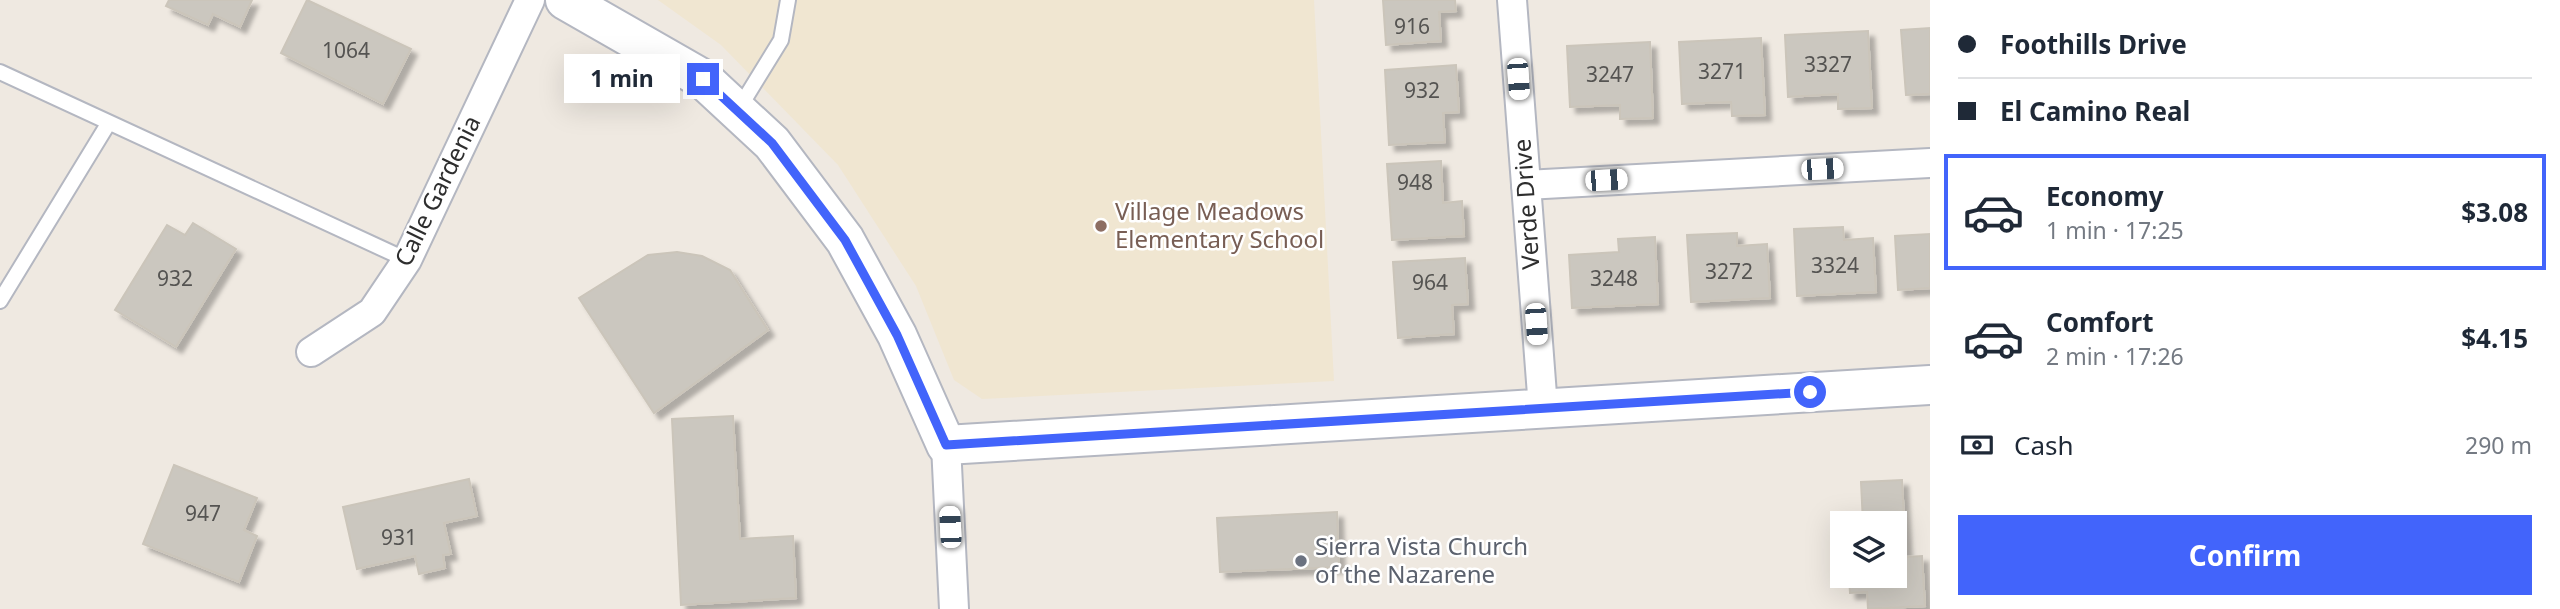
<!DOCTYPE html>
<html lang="en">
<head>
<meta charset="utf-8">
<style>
	:root { --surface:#fff; --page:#f2f2f3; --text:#1f2937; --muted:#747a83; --line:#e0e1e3; --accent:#4264fb }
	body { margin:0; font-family:"Noto Sans",sans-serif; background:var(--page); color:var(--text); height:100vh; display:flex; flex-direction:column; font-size:26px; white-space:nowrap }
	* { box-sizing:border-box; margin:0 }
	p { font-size:23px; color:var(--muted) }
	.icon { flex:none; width:38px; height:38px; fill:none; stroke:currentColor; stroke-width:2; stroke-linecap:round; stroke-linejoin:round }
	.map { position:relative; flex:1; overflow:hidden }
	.side { display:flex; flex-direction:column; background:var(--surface); width:630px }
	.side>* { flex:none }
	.guide { display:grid; align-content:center; height:154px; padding:0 28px; background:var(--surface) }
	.fabs { position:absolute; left:1830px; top:511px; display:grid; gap:14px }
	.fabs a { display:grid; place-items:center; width:77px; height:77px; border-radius:0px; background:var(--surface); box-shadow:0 7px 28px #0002; font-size:35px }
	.end { position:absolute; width:32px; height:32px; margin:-16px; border:9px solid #4264fb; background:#fff; box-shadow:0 0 0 4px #fff }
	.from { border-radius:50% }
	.bubble { position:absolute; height:49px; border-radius:0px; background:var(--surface); box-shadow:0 7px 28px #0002; font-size:23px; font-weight:700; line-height:49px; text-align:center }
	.car { position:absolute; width:21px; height:42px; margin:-21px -10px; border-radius:9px; box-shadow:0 0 5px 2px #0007; background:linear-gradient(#fff 24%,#345 0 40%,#fff 0 76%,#345 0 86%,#fff 0) }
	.guide b { display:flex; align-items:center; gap:24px; height:66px; font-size:26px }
	.guide b+b { border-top:2px solid var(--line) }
	.guide i { width:18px; height:18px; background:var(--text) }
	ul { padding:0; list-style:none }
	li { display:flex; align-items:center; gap:21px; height:116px; margin:0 14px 10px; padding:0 14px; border:4px solid transparent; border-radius:0px }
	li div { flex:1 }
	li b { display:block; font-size:26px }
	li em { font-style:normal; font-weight:700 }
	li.selected { border-color:var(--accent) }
	li>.icon { width:63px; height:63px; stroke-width:1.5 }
	.pay { display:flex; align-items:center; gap:18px; height:77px; padding:0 28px; font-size:26px }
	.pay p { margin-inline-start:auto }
	.button { display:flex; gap:14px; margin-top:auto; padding:14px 28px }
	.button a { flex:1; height:80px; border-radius:0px; background:var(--accent); color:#fff; font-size:28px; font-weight:700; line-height:80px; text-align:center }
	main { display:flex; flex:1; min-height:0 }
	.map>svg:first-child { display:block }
	.education { fill:#f0e6d1 }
	.building { fill:#cbc7bf; stroke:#cbc5ba; stroke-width:2; filter:url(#shadow) }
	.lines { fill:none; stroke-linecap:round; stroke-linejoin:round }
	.lane-casing { stroke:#b4b7c1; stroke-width:18 }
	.street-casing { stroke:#b4b7c1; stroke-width:32 }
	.secondary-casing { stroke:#b4b7c1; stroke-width:42 }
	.lane { stroke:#fff; stroke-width:14 }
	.street { stroke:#fff; stroke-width:28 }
	.secondary { stroke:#fff; stroke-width:38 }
	.route { stroke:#4264fb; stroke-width:9 }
	.education-dot { fill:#8d6e63; stroke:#fff; stroke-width:2.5 }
	.worship-dot { fill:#6b7280; stroke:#fff; stroke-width:2.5 }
	.labels { text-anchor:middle; stroke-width:5; stroke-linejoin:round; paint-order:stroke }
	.number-label { font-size:21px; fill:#555452 }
	.street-label { font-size:24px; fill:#2e2e2e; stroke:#fff }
	.education-label { font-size:24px; fill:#785e54; stroke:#fff; text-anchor:start }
	.worship-label { font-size:24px; fill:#5b616d; stroke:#fff; text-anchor:start }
</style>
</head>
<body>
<main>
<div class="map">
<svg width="1930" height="609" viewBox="0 0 1930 609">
	<defs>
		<filter id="shadow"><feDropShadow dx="6" dy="6" stdDeviation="2" flood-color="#0004"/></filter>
	</defs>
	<rect width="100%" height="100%" fill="#efe9e1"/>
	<path class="education" d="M 658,0 L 1314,0 L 1334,381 L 982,399 L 954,380 L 916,286 L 838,165 L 721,45 Z"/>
	<g class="building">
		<path d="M 169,0 L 252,0 L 240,27 L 213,14 L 208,25 L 166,6 Z"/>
		<path d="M 307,0 L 411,49 L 383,104 L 281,53 Z"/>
		<path d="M 1383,0 L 1455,0 L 1456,11 L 1439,12 L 1441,41 L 1386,45 Z"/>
		<path d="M 1930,28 L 1930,94 L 1906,95 L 1901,30 Z"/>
		<path d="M 1868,31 L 1872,108 L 1838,109 L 1838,94 L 1788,97 L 1785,35 Z"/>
		<path d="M 1761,38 L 1765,115 L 1732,116 L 1731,102 L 1682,104 L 1679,42 Z"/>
		<path d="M 1650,42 L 1653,118 L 1620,119 L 1620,105 L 1570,107 L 1567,46 Z"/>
		<path d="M 1456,65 L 1459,112 L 1443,113 L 1445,142 L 1389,145 L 1385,70 Z"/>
		<path d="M 1441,161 L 1443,203 L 1462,201 L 1464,236 L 1392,240 L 1387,164 Z"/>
		<path d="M 193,223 L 236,249 L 176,347 L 115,310 L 167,225 L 185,235 Z"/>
		<path d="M 1843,227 L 1844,240 L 1873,238 L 1876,292 L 1797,296 L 1794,229 Z"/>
		<path d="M 1737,233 L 1737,246 L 1767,244 L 1770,298 L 1691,302 L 1687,235 Z"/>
		<path d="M 1930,234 L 1930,288 L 1898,290 L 1895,236 Z"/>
		<path d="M 1655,237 L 1658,304 L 1572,308 L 1569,255 L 1619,252 L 1618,239 Z"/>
		<path d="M 677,252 L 702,256 L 730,270 L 768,330 L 654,413 L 579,298 L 648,255 Z"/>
		<path d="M 1465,258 L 1468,304 L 1452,305 L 1454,334 L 1398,338 L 1393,262 Z"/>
		<path d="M 733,416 L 740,539 L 793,536 L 796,598 L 681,605 L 672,419 Z"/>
		<path d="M 174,465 L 257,498 L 244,530 L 257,536 L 239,582 L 143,544 Z"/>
		<path d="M 469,479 L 477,516 L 444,523 L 451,554 L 443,555 L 445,568 L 419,574 L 415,556 L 357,569 L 343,507 Z"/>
		<path d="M 1902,480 L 1906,557 L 1922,556 L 1925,606 L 1868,609 L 1867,592 L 1850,593 L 1849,576 L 1895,576 L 1895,523 L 1863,523 L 1861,482 Z"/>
		<path d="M 1337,512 L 1339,567 L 1220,572 L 1217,518 Z"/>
	</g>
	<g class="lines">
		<g class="lane-casing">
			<g id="lane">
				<path d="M 0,72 L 407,260"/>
				<path d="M 738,110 L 781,40 L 788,0"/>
				<path d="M 0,301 L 108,124"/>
			</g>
		</g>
		<g class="street-casing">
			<g id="street">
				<path d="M 1512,0 L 1543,408"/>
				<path d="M 1526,185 L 1930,163"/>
				<path d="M 311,352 L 372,312 L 407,260 L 530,0"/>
				<path d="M 946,445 L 954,609"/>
			</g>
		</g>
		<g class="secondary-casing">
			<path id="secondary" d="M 565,0 L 703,79 L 772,143 L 845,240 L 897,335 L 946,445 L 1930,385"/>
		</g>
		<use href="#lane" class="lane"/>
		<use href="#street" class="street"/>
		<use href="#secondary" class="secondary"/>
	</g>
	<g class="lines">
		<path class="route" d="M 703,79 L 772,143 L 845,240 L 897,335 L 946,445 L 1810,392"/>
	</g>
	<circle class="education-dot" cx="1101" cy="226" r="7"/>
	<circle class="worship-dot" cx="1301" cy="561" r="7"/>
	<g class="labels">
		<g class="number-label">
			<text x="1412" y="34">916</text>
			<text x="346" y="58">1064</text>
			<text x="1828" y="72">3327</text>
			<text x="1722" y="79">3271</text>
			<text x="1610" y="82">3247</text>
			<text x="1422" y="98">932</text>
			<text x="1415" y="190">948</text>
			<text x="1835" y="273">3324</text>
			<text x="1729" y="279">3272</text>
			<text x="175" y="286">932</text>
			<text x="1614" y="286">3248</text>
			<text x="1430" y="290">964</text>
			<text x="203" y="521">947</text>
			<text x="399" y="545">931</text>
		</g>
		<g class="street-label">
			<text transform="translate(438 191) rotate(-64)" y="8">Calle Gardenia</text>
			<text transform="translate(1527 204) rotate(-94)" y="8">Verde Drive</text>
		</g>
		<g class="education-label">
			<text x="1115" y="220">Village Meadows<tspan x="1115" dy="28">Elementary School</tspan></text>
		</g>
		<g class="worship-label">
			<text x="1315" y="555">Sierra Vista Church<tspan x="1315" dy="28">of the Nazarene</tspan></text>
		</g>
	</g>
</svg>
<div class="fabs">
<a><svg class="icon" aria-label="layers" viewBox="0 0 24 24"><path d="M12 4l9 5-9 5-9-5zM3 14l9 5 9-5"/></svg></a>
</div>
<i class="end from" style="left:1810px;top:392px"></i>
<i class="end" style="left:703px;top:79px"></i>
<div class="bubble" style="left:564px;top:54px;width:116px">1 min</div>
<i class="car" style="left:1518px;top:79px;rotate:176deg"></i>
<i class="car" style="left:1822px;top:169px;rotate:87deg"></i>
<i class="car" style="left:1606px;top:180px;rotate:87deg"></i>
<i class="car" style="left:1536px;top:324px;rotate:176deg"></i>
<i class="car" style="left:950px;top:527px;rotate:357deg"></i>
</div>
<section class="side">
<div class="guide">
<b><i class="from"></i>Foothills Drive</b>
<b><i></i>El Camino Real</b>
</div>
<ul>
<li class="selected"><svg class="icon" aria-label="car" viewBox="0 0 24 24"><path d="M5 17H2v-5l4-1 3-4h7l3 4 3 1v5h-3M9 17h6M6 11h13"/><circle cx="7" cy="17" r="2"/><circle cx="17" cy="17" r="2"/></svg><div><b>Economy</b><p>1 min · 17:25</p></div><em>$3.08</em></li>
<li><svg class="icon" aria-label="car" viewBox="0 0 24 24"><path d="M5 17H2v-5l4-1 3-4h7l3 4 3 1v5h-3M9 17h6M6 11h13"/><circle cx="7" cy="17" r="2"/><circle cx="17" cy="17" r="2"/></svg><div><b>Comfort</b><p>2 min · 17:26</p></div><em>$4.15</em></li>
</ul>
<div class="pay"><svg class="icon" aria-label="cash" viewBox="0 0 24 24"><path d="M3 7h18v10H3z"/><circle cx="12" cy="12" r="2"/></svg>Cash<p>290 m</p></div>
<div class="button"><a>Confirm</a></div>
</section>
</main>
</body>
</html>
